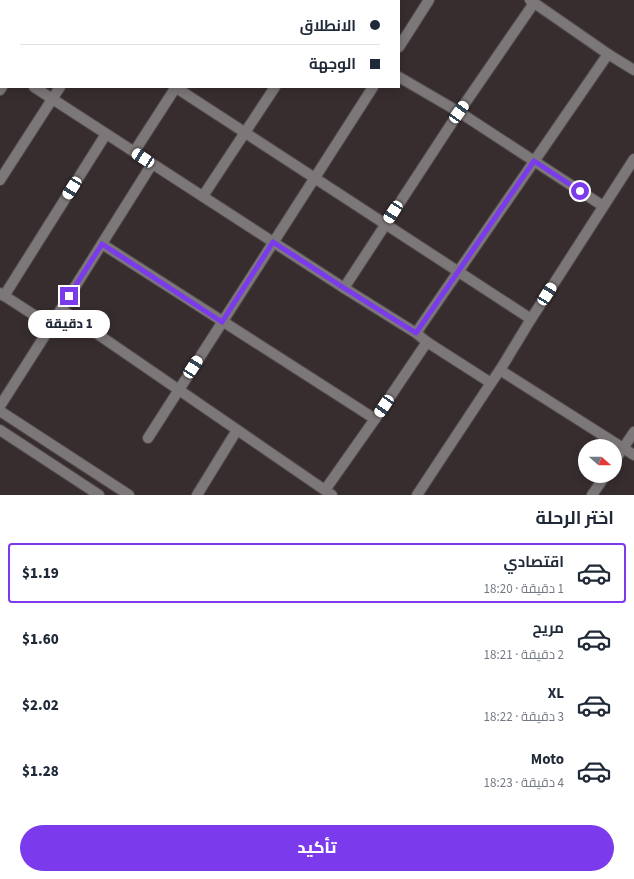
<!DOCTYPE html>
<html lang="ar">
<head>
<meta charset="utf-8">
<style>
	:root { --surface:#fff; --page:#f2f2f3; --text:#1f2937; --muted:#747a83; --line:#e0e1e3; --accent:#7c3aed }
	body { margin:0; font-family:"Source Sans 3",Cairo,sans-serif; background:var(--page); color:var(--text); direction:rtl; height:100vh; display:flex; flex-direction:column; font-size:15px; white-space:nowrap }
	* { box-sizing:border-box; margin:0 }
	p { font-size:13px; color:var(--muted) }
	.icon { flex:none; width:22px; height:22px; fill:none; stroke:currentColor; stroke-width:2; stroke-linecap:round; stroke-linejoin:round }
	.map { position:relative; height:495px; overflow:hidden; direction:ltr }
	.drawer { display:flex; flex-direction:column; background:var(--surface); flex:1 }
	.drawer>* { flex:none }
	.hud { position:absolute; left:0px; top:0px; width:400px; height:88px; box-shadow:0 2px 10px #0003; direction:rtl; display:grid; align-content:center; height:88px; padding:0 20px; background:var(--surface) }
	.needle { width:26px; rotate:111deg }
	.tools { position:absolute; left:578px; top:439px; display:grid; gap:8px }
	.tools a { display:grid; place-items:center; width:44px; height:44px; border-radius:50%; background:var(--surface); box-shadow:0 2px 10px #0003; font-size:20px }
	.end { position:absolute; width:18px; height:18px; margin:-9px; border:5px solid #7c3aed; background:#fff; box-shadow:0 0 0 2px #fff }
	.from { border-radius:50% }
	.bubble { position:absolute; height:28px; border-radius:14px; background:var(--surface); box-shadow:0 2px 10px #0003; font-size:13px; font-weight:800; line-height:28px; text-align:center; direction:rtl }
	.car { position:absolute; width:12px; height:24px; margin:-12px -6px; border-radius:5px; box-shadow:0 0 3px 1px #0007; background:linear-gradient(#fff 24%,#345 0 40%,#fff 0 76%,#345 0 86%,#fff 0) }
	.hud b { display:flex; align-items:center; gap:14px; height:38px; font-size:15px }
	.hud b+b { border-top:1px solid var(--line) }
	.hud i { width:10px; height:10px; background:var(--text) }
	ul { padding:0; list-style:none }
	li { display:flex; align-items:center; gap:12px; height:60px; margin:0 8px 6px; padding:0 12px; border:2px solid transparent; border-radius:4px }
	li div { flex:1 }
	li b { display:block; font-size:15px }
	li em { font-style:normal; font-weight:800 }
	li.on { border-color:var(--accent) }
	li>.icon { width:36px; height:36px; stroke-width:1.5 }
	h2 { padding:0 20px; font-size:18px; line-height:48px }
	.action { display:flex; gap:8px; margin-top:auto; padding:8px 20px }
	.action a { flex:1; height:46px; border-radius:24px; background:var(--accent); color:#fff; font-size:16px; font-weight:800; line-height:46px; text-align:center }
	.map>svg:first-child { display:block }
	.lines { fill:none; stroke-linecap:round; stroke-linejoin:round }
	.minor-casing { stroke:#544b4c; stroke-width:12 }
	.minor { stroke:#7c7778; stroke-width:10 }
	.route { stroke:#7c3aed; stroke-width:5 }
</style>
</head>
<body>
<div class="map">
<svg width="634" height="495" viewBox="0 0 634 495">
	<rect width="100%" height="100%" fill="#372d2f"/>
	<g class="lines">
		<g class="minor-casing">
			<g id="minor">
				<path d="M 41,0 L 43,1"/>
				<path d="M 278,0 L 279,1"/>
				<path d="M 530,0 L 608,54 L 634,70"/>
				<path d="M 22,1 L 23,0"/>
				<path d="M 61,1 L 61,0"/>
				<path d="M 116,1 L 117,0"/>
				<path d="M 232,1 L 233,0"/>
				<path d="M 332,1 L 332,0"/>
				<path d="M 0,34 L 1,33"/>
				<path d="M 399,47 L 429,0"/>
				<path d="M 399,77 L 459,112 L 603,206"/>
				<path d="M 34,87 L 344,288 L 416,333 L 427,342 L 491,383"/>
				<path d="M 175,87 L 531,319"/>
				<path d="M 0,90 L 2,87"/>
				<path d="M 134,152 L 176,87"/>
				<path d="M 0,180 L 60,87"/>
				<path d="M 203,196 L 275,87"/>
				<path d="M 102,244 L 375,419"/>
				<path d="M 344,288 L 459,112 L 534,3"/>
				<path d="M 0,293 L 51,326"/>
				<path d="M 4,296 L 106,134"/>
				<path d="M 61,309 L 332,495"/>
				<path d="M 416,333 L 608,54"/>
				<path d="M 500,370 L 634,455"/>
				<path d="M 0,406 L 51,326 L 61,309 L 152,164"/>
				<path d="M 0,411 L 129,495"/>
				<path d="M 0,430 L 99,495"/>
				<path d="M 148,438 L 373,87"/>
				<path d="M 615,460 L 634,432"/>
				<path d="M 325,490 L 375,419 L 427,342"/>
				<path d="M 197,495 L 237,430"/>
				<path d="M 417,495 L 491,383 L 500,370 L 531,319 L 634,159"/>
				<path d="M 592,495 L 605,476"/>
			</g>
		</g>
		<use href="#minor" class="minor"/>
	</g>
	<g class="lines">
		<path class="route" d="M 69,296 L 102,244 L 222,322 L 273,242 L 344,288 L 416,333 L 534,161 L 580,191"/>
	</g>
</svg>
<div class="tools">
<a><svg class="needle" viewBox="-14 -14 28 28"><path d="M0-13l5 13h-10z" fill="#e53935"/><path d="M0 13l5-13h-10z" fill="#747a83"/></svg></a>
</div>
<i class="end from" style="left:580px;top:191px"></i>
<i class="end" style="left:69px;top:296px"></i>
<div class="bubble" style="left:28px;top:310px;width:82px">1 دقيقة</div>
<i class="car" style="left:459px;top:112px;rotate:35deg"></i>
<i class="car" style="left:143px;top:158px;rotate:303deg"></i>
<i class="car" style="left:72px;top:188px;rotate:212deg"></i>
<i class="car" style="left:393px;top:212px;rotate:213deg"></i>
<i class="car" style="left:547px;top:294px;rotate:32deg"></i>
<i class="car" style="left:193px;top:367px;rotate:33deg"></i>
<i class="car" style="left:384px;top:406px;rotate:214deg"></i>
<div class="hud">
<b><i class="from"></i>الانطلاق</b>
<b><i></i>الوجهة</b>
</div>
</div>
<section class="drawer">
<h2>اختر الرحلة</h2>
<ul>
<li class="on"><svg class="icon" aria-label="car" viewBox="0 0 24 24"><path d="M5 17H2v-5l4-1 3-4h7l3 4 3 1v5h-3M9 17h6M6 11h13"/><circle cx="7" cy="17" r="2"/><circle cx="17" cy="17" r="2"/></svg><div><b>اقتصادي</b><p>1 دقيقة · 18:20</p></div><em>$1.19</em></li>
<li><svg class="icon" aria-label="car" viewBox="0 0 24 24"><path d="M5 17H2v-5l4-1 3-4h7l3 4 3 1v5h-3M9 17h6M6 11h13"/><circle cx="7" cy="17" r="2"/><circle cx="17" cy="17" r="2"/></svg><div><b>مريح</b><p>2 دقيقة · 18:21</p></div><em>$1.60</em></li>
<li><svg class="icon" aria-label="car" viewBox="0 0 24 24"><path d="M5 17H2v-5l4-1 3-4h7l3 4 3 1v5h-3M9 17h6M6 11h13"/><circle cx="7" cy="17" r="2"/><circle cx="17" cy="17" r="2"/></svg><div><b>XL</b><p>3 دقيقة · 18:22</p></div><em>$2.02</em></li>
<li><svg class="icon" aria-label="car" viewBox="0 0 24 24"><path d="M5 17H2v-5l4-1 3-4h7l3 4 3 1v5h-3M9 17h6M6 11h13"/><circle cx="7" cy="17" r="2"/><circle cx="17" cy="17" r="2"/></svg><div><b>Moto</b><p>4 دقيقة · 18:23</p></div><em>$1.28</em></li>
</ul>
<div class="action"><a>تأكيد</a></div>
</section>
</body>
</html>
